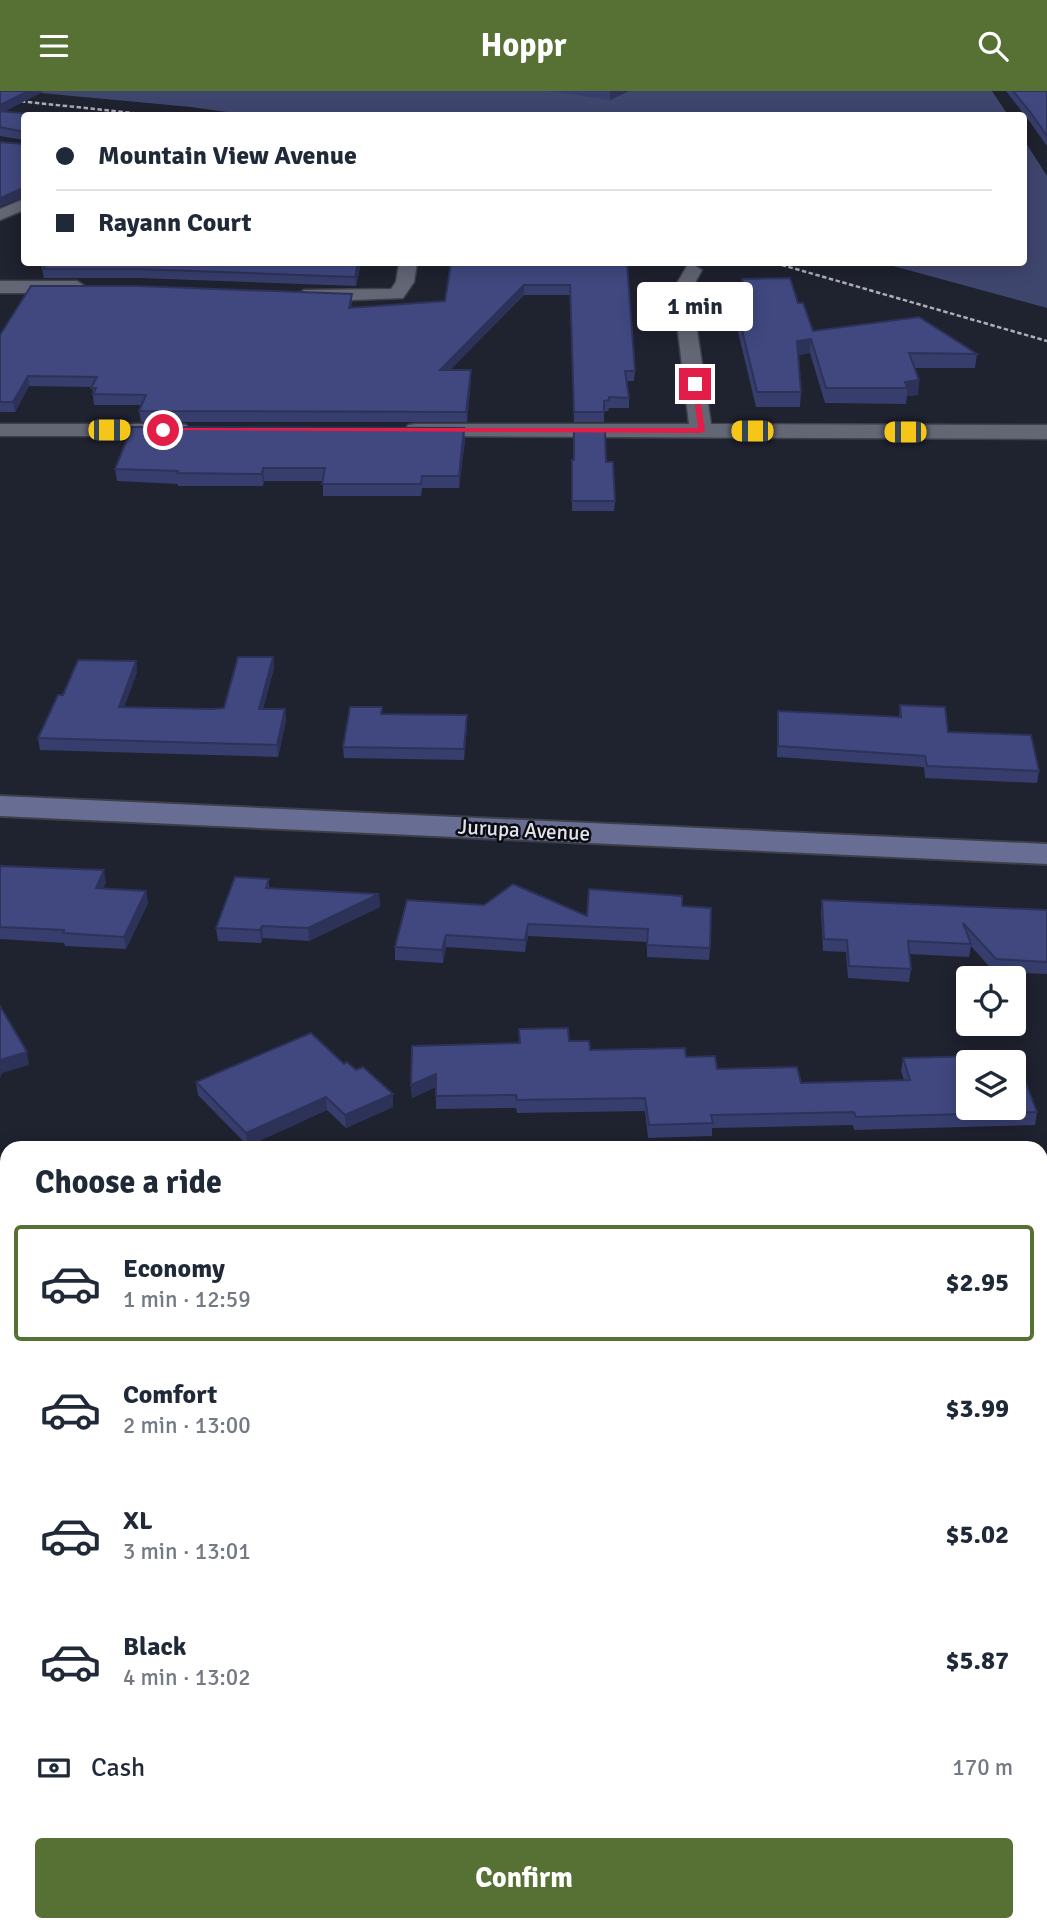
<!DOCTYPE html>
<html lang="en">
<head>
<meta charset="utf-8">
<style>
	:root { --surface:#fff; --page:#f2f2f3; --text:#1f2937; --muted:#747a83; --line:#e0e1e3; --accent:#577134 }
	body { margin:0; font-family:Signika,sans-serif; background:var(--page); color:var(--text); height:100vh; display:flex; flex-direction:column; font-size:26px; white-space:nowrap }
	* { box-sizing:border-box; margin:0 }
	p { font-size:23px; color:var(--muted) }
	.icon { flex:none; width:38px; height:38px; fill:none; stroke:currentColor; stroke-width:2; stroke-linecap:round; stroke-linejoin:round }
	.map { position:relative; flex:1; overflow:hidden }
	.details { position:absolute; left:0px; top:1050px; width:1048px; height:791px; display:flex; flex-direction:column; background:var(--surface); border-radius:21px 21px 0 0; box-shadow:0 4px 18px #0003 }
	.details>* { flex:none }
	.guide { position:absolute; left:21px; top:21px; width:1006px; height:154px; border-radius:7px; box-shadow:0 4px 18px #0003; display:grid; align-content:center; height:154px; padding:0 35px; background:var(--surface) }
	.tools { position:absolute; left:956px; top:875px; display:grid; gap:14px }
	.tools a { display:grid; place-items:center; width:70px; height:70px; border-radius:7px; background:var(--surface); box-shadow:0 4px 18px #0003; font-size:35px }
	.end { position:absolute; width:32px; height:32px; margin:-16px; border:9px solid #e11d48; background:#fff; box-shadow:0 0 0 4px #fff }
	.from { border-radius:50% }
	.bubble { position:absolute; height:49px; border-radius:7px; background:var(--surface); box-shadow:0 4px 18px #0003; font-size:23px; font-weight:700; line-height:49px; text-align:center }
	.car { position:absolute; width:21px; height:42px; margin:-21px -10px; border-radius:9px; box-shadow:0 0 5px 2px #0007; background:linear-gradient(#f5c518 24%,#345 0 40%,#f5c518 0 76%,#345 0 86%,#f5c518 0) }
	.guide b { display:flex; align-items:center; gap:24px; height:66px; font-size:26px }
	.guide b+b { border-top:2px solid var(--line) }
	.guide i { width:18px; height:18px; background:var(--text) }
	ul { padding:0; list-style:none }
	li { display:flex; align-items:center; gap:21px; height:116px; margin:0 14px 10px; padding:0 21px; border:4px solid transparent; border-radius:7px }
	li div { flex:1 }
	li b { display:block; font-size:26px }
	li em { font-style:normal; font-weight:700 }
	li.current { border-color:var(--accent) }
	li>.icon { width:63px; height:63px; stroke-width:1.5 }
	h2 { padding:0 35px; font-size:32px; line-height:84px }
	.pay { display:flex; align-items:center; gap:18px; height:77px; padding:0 35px; font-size:26px }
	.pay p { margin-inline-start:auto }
	.primary-button { display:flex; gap:14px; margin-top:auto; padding:14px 35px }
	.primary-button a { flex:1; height:80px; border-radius:7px; background:var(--accent); color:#fff; font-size:28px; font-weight:700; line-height:80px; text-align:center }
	header { display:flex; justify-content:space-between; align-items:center; height:91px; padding:0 35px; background:var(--accent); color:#fff; font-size:32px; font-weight:700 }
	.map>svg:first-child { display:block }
	.green { fill:#3f466e }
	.water { fill:#060031 }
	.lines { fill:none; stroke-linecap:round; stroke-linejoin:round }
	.minor-casing { stroke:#3d3f49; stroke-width:3 }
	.secondary-casing { stroke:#3d3f49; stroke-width:4 }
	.minor { fill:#636675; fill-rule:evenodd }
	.secondary { fill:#686e93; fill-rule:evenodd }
	.rail { stroke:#acaeb8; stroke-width:2.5; stroke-dasharray:4.5 2.5; stroke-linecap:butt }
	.wall { fill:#373e6d }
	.shaded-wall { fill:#2d3259 }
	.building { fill:#40487f; stroke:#2d3259; stroke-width:2; fill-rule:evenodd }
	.route { fill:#e11d48 }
	.labels { text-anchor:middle; stroke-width:5; stroke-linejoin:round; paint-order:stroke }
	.street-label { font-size:21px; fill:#e1e3ec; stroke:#0b0c11 }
</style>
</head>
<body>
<header><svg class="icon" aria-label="menu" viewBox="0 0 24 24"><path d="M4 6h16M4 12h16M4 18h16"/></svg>Hoppr<svg class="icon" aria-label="search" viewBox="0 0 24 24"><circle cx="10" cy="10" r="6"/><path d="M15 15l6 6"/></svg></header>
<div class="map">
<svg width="1047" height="1841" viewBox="0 0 1047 1841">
	<rect width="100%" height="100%" fill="#1f222f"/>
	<g class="green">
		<path d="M 19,0 L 992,0 L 1008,24 L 248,24 L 191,16 Z"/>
		<path d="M 1024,49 L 1047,85 L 1047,217 L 882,172 L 1024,172 Z"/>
		<path d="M 1047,1403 L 1047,1841 L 0,1841 L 0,1444 L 7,1442 L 7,1834 L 1041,1834 L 1041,1404 Z"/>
	</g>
	<path class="water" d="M 1047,1619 L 1047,1841 L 0,1841 L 0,1735 L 7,1733 L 7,1834 L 1041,1834 L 1041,1621 Z"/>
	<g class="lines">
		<g class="minor-casing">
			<g id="minor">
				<path d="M 24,108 L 24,119 L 0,129 L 0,118 Z"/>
				<path d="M 399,172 L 417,172 L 414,191 L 403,207 L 304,211 L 295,205 L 304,199 L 391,198 L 396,191 Z"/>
				<path d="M 693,174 L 702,179 L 691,199 L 711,333 L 1047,334 L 1047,348 L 416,345 L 408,344 L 405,339 L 408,334 L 416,333 L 689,333 L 673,199 L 687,175 Z"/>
				<path d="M 0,190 L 77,190 L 86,196 L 77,202 L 0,202 Z"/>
				<path d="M 0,333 L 178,333 L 186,334 L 189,339 L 186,344 L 178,345 L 0,345 Z"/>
				<rect x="1041" y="1099" width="6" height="26"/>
			</g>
		</g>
		<g class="secondary-casing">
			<path id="secondary" d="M 0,705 L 1047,753 L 1047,773 L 0,725 Z"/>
		</g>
		<use href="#minor" class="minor"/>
		<use href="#secondary" class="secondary"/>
		<g class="rail">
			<path d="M 0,8 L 151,24"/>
			<path d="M 775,172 L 1047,250"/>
		</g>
	</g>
	<g class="wall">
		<path d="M 0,0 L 44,0 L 5,20 L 24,24 L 24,49 L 0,45 Z"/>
		<path d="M 550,0 L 629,0 L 610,9 Z"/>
		<path d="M 1006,0 L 1047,0 L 1047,55 L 1030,31 Z"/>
		<path d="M 37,172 L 361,172 L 356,195 L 139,187 L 44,187 L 41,174 L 38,174 Z"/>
		<path d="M 627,172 L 635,280 L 634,290 L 627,290 L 629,307 L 629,317 L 609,317 L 608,320 L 604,320 L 604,331 L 574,331 L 570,204 L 524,204 L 450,279 L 471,289 L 467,331 L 141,331 L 139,320 L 142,314 L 94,314 L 92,296 L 29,295 L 15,321 L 0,321 L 0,244 L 352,203 L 351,217 L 445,210 Z"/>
		<path d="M 742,188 L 798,212 L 813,240 L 977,263 L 975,277 L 915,277 L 919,289 L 918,304 L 907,305 L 906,313 L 825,312 L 810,262 L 798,264 L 801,301 L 800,316 L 756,316 L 734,224 L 735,210 L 743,209 L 741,201 Z"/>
		<path d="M 465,349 L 459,397 L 422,397 L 421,405 L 323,405 L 323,390 L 264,390 L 263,395 L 178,395 L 178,393 L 117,390 L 115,378 Z"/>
		<path d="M 572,369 L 606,371 L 615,410 L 614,420 L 572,420 Z"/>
		<path d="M 273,566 L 274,577 L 263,618 L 285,618 L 286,630 L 278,666 L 40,659 L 38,647 L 63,604 L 136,570 L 137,581 L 124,616 L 212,618 L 224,617 Z"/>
		<path d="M 900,614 L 948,641 L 1039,680 L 1037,692 L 925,687 L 924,676 L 777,666 L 778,620 L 899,626 Z"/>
		<path d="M 382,616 L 382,623 L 467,635 L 464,669 L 344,667 L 343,656 Z"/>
		<path d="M 0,776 L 106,791 L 103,797 L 146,800 L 148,812 L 126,858 L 65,855 L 64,852 L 0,848 Z"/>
		<path d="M 269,788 L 269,797 L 379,803 L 380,816 L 309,850 L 263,847 L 261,852 L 218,850 L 216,837 Z"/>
		<path d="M 407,809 L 587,825 L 682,815 L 710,857 L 709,869 L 647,866 L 647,851 L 528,845 L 525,861 L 446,856 L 443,872 L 395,869 L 395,856 Z"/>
		<path d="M 822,809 L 1047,819 L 1047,883 L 994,881 L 971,855 L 969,866 L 909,863 L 911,878 L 909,891 L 848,887 L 846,861 L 823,860 L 821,821 Z"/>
		<path d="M 519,938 L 569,950 L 590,959 L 686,966 L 717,978 L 801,992 L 904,989 L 901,980 L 903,967 L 1037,1021 L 1035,1034 L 854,1039 L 853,1034 L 712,1037 L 712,1045 L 648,1047 L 645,1020 L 517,1022 L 516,1017 L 436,1018 L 436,996 L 412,1007 L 411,994 L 519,952 Z"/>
		<path d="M 344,973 L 393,1003 L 393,1016 L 346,1037 L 327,1019 L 248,1055 L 198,1004 L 196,991 Z"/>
		<rect x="0" y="1186" width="7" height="164"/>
		<path d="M 1041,1190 L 1047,1190 L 1047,1263 L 1041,1264 Z"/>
	</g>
	<g class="shaded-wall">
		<path d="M 28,0 L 44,0 L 0,23 L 0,14 Z"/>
		<path d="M 610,0 L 629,0 L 610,9 Z"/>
		<path d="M 23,97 L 24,106 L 0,116 L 0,107 Z"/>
		<path d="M 358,172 L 361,172 L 356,195 L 355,186 Z"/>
		<path d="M 524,194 L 524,204 L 440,289 L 440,279 Z"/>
		<path d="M 352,203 L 352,212 L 349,227 L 349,217 Z"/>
		<path d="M 811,248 L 810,262 L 796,265 L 797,250 Z"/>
		<path d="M 471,279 L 471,289 L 467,331 L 466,321 Z"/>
		<path d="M 28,285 L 29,295 L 15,321 L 13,311 Z"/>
		<path d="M 919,289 L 918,304 L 907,305 L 907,297 L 905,291 Z"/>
		<path d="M 464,337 L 465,349 L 459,397 L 459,385 Z"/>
		<path d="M 263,377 L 264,390 L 263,395 L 262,383 Z"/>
		<path d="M 273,566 L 274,577 L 260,629 L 259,618 Z"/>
		<path d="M 136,570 L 137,581 L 120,628 L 119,616 Z"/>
		<path d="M 285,618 L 286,630 L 278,666 L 277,654 Z"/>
		<path d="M 467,624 L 467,635 L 464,669 L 464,658 Z"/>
		<path d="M 104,779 L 106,791 L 98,809 L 96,797 Z"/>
		<path d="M 146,800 L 148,812 L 126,858 L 124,846 Z"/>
		<path d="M 379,803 L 380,816 L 309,850 L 308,837 Z"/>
		<path d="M 528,833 L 528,845 L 525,861 L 525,849 Z"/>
		<path d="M 262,835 L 263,847 L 261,852 L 260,839 Z"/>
		<path d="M 446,844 L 446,856 L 443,872 L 442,859 Z"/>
		<path d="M 27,961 L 29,974 L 2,982 L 0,987 L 0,969 Z"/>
		<path d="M 436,983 L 436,996 L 412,1007 L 411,994 Z"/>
		<path d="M 393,1003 L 393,1016 L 346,1037 L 345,1024 Z"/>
		<path d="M 326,1006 L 327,1019 L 248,1055 L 246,1042 Z"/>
	</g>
	<g class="building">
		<path d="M 0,0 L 28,0 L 0,14 Z"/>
		<path d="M 1013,0 L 1047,0 L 1047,45 L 1031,22 Z"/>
		<path d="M 0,20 L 40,24 L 24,24 L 24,41 L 0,36 Z"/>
		<path d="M 0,51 L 23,53 L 24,51 L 24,113 L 23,113 L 23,97 L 0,107 Z"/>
		<path d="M 42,172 L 358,172 L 355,186 L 138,178 L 43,178 L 46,173 L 41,173 Z"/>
		<path d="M 451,172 L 627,172 L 635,280 L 625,280 L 629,307 L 609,306 L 609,309 L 604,310 L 604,321 L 574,321 L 570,194 L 524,194 L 440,279 L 471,279 L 466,321 L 139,320 L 146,304 L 93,303 L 96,297 L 91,297 L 97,286 L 28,285 L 13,311 L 0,311 L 0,244 L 31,195 L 138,195 L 352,203 L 349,217 L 445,210 Z"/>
		<path d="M 790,187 L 798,212 L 803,212 L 813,240 L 919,226 L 977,263 L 909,262 L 919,289 L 905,291 L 907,297 L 826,297 L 811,248 L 797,250 L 801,301 L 757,301 L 735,210 L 748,208 L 742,188 Z"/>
		<path d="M 132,336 L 464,337 L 459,385 L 422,385 L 421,393 L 322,393 L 325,377 L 263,377 L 262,383 L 177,382 L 178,380 L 115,378 Z"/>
		<path d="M 574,340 L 605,340 L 606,371 L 613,371 L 615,410 L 572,410 L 572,369 L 574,369 Z"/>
		<path d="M 238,566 L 273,566 L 259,618 L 285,618 L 277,654 L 38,647 L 58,604 L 63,604 L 78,569 L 136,570 L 119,616 L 212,618 L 224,617 Z"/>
		<path d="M 900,614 L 945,616 L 948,641 L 1031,644 L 1039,680 L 927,675 L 925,665 L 778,655 L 778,620 L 901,626 Z"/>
		<path d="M 350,616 L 382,616 L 381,623 L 467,624 L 464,658 L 343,656 Z"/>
		<path d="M 0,775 L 104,779 L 96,797 L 146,800 L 124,846 L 63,842 L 64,839 L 0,836 Z"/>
		<path d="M 235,786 L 269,788 L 266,797 L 379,803 L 308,837 L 262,835 L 260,839 L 216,837 Z"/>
		<path d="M 513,793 L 587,825 L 589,798 L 682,805 L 682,815 L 711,817 L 710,857 L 647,854 L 648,838 L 528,833 L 525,849 L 446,844 L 442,859 L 395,856 L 407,809 L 484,814 Z"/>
		<path d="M 822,809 L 1047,819 L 1047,871 L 996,868 L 963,832 L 971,853 L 908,850 L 911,878 L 849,875 L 847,849 L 824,848 Z"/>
		<path d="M 0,915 L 27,961 L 0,969 Z"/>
		<path d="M 568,937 L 569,950 L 589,950 L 590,959 L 685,957 L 686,966 L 715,965 L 717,978 L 797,976 L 801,992 L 910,989 L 903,967 L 1015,964 L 1037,1021 L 856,1026 L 854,1021 L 711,1024 L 713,1032 L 649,1034 L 645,1007 L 517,1009 L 516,1004 L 436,1005 L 436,983 L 411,994 L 412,955 L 520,952 L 519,938 ZM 968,971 L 1013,971 L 1013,1017 L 968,1017 Z"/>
		<path d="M 311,942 L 344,973 L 347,971 L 356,979 L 363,976 L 393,1003 L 345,1024 L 326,1006 L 246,1042 L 196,991 Z"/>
		<path d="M 0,1186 L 7,1186 L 7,1337 L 0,1336 Z"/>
		<rect x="1041" y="1190" width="6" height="60"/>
	</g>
	<path class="route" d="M 692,291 L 698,293 L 705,340 L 701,342 L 160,339 L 163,337 L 698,337 Z"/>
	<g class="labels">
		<g class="street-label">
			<text transform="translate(524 739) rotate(3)" y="7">Jurupa Avenue</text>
		</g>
	</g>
</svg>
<div class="tools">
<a><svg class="icon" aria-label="locate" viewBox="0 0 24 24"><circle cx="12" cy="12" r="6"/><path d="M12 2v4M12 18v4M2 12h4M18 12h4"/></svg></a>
<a><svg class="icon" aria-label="layers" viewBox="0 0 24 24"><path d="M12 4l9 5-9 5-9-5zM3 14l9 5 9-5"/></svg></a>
</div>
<i class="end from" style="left:163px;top:339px"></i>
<i class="end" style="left:695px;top:293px"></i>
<div class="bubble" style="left:637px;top:191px;width:116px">1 min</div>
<i class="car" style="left:109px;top:339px;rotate:90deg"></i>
<i class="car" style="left:752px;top:340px;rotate:270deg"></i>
<i class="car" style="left:905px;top:341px;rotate:270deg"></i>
<div class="guide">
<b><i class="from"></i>Mountain View Avenue</b>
<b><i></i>Rayann Court</b>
</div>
<section class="details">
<h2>Choose a ride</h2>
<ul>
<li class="current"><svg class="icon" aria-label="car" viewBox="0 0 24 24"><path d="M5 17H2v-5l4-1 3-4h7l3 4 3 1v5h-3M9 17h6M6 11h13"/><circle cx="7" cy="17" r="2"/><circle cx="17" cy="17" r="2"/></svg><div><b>Economy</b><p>1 min · 12:59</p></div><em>$2.95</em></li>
<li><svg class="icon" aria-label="car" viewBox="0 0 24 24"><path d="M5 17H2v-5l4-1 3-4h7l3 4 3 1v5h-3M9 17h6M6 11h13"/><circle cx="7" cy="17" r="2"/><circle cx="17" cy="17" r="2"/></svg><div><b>Comfort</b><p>2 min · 13:00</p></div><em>$3.99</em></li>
<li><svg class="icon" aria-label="car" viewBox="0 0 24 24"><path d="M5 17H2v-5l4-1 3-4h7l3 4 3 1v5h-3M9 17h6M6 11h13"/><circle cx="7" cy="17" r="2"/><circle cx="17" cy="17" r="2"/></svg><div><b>XL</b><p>3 min · 13:01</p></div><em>$5.02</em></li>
<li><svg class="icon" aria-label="car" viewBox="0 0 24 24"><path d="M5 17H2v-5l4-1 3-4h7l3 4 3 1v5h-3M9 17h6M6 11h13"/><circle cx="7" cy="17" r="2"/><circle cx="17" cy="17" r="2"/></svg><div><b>Black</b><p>4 min · 13:02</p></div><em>$5.87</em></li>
</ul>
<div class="pay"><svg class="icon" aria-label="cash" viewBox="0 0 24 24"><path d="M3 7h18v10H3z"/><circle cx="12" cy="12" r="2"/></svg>Cash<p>170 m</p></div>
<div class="primary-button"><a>Confirm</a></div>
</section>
</div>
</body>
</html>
